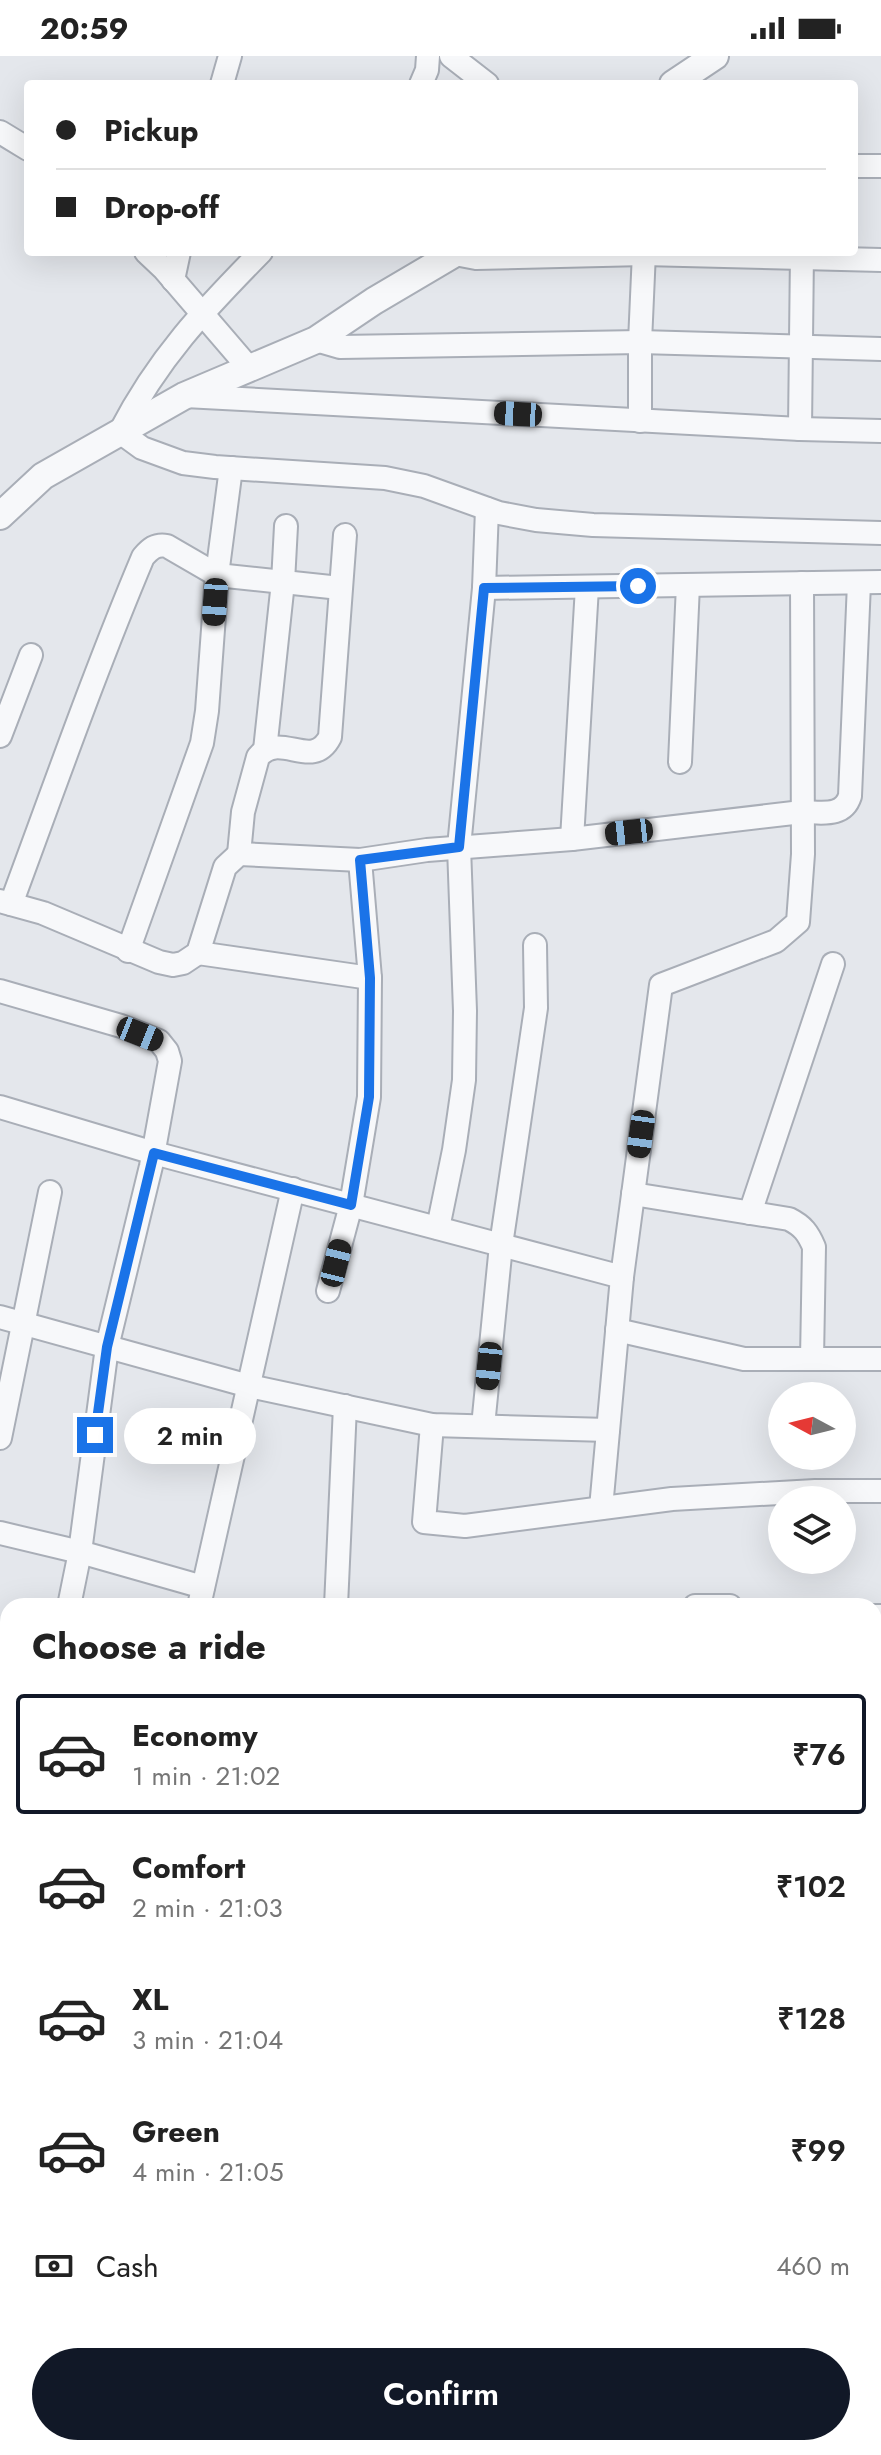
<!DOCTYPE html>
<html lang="en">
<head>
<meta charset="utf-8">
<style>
	:root { --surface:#fff; --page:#f6f6f6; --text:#222; --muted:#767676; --line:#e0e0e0; --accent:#111827 }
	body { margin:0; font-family:Jost,sans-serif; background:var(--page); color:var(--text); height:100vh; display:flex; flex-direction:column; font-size:30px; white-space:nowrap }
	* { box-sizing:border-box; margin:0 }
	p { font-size:26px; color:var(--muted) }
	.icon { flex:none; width:44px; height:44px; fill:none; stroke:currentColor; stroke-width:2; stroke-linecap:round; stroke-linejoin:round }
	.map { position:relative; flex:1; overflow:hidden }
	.drawer { position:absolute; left:0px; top:1542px; width:882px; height:858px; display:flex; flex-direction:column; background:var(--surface); border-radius:24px 24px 0 0; box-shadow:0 8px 32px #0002 }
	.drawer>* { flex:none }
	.hud { position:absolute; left:24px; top:24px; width:834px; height:176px; border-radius:8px; box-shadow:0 8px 32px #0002; display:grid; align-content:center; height:176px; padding:0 32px; background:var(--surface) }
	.needle { width:52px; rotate:277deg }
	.fabs { position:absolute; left:768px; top:1326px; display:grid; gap:16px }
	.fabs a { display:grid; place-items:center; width:88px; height:88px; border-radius:50%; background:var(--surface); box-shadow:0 8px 32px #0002; font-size:40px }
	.end { position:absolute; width:36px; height:36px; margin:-18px; border:10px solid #1a73e8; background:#fff; box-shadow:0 0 0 4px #fff }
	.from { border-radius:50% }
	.bubble { position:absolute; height:56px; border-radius:28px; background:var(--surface); box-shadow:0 8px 32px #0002; font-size:26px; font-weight:600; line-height:56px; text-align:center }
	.car { position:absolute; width:24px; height:48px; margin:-24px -12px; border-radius:10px; box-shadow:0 0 6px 2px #0007; background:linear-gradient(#222 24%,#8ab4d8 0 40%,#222 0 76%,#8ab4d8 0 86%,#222 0) }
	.hud b { display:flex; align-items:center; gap:28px; height:76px; font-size:30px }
	.hud b+b { border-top:2px solid var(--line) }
	.hud i { width:20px; height:20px; background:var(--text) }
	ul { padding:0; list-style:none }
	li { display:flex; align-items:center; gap:24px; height:120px; margin:0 16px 12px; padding:0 16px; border:4px solid transparent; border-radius:8px }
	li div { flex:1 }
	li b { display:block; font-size:30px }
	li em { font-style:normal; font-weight:600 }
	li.on { border-color:var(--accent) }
	li>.icon { width:72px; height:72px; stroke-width:1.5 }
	h2 { padding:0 32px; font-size:36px; line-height:96px }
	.pay { display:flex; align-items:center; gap:20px; height:88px; padding:0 32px; font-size:30px }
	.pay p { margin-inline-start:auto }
	.cta { display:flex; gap:16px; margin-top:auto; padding:16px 32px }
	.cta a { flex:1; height:92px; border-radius:48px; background:var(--accent); color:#fff; font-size:32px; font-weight:600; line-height:92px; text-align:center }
	.status { display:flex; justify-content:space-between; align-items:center; height:56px; padding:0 40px; background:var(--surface); direction:ltr }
	.status svg { height:22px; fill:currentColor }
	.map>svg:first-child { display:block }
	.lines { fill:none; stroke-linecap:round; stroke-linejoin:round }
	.minor-casing { stroke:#a9aeb7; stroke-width:26 }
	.tertiary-casing { stroke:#a9aeb7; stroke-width:30 }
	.minor { stroke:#f7f8fa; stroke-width:22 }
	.tertiary { stroke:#f7f8fa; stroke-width:26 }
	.route { stroke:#1a73e8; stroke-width:10 }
</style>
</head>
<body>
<div class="status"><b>20:59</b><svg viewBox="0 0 49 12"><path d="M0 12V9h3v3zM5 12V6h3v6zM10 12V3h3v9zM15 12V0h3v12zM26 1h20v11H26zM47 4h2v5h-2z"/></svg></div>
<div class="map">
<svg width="881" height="2399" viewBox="0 0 881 2399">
	<rect width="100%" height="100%" fill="#e4e7ec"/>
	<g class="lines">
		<g class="minor-casing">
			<g id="minor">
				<path d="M 451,0 L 487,28"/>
				<path d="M 222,28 L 230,0"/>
				<path d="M 421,28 L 427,14 L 428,0"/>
				<path d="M 0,76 L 28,93"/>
				<path d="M 854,110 L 881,110"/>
				<path d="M 146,196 L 164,213 L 249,312"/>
				<path d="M 261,196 C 203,255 158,302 120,376 L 142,392 L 183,407 L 215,411 L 385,422 L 424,430 L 499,457 L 536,464 L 593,469 L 881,477"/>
				<path d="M 455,198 L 476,202 L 644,198 L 881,204"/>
				<path d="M 173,224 L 179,196"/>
				<path d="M 316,284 L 340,291 L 640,286 L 881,293"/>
				<path d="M 185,340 L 800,373 L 881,375"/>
				<path d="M 640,365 L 640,286 L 644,196"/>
				<path d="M 800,373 L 802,196"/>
				<path d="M 484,532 L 881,526"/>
				<path d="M 0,680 L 31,599"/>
				<path d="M 265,694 L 283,526 L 286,470"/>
				<path d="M 680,706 L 688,529"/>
				<path d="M 572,783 L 587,531"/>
				<path d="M 239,798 L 243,756 L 258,701 C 280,674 312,716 330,681 L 345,479"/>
				<path d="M 0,845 L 43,857 L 159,906 L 173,909 L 183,907 L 198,897 L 225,811 L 239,798 L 360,804 L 427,794 L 572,783 L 802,756 C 821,756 843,762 850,740 L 859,527"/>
				<path d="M 11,848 C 54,732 95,615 143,501 C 150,493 155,488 167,490 L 217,519 L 340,532"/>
				<path d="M 128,895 L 202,687 L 207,655 L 217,519 L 231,412"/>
				<path d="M 198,897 L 370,922"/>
				<path d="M 0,935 L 121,970 L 159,985 L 167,995 L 170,1005 L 151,1110 L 107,1291 L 80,1496 L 69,1550"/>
				<path d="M 0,1051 L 154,1097 L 622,1221"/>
				<path d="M 633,1138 L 789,1163 C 803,1170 808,1177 814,1191 L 812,1303"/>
				<path d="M 750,1157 L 833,908"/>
				<path d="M 438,1172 L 454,1094 L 464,1024 L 465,955 L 459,791 L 484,532 L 487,453"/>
				<path d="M 328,1235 L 351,1149 L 369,1041 L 370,922 L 360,804"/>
				<path d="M 0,1261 L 249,1330 L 432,1369 L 608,1374"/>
				<path d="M 617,1274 L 744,1303 L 881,1303"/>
				<path d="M 432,1369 L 424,1466 L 465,1470 L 672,1443 L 815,1435 L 881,1435"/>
				<path d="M 483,1370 L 501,1189 L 536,952 L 535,889"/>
				<path d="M 0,1382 L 50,1136"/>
				<path d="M 601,1452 L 622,1221 L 661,929 L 776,885 L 798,866 L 803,798 L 802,527"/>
				<path d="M 0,1477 L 80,1496 L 203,1531"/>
				<path d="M 199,1550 L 293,1133"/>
				<path d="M 336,1550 L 345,1350"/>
				<path d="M 695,1550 L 730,1550"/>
				<path d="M 874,1560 L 881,1560"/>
				<path d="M 0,1627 L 8,1628"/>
				<path d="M 874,1678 L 881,1679"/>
				<path d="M 0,1725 L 8,1726"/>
				<path d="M 0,1821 L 8,1823"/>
				<path d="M 874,1822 L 881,1824"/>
				<path d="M 874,1956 L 881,1958"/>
				<path d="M 0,1963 L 8,1964"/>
				<path d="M 874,2093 L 881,2094"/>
				<path d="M 0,2096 L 8,2098"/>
				<path d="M 874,2226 L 881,2228"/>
				<path d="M 0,2229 L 8,2230"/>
			</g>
		</g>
		<g class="tertiary-casing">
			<g id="tertiary">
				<path d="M 673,28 L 715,0"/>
				<path d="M 0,460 L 43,420 L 184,340 L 316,284 L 374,245 L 457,196"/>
			</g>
		</g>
		<use href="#minor" class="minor"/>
		<use href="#tertiary" class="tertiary"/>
	</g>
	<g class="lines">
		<path class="route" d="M 95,1379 L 107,1291 L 154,1097 L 351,1149 L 369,1041 L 370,922 L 360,804 L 459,791 L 484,532 L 638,530"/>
	</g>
</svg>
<div class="fabs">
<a><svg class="needle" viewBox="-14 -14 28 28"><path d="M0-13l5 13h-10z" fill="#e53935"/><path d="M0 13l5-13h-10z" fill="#767676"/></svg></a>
<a><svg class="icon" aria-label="layers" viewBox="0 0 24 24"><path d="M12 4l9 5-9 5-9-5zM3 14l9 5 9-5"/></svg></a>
</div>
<i class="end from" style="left:638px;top:530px"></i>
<i class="end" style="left:95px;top:1379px"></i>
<div class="bubble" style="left:124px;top:1352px;width:132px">2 min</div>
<i class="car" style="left:518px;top:358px;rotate:273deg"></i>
<i class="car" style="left:215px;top:546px;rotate:184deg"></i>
<i class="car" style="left:629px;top:776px;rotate:264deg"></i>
<i class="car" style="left:140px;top:978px;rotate:112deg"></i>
<i class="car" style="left:641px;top:1078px;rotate:188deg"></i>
<i class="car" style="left:336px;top:1207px;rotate:14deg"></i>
<i class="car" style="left:489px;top:1310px;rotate:186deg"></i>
<div class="hud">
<b><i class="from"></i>Pickup</b>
<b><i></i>Drop-off</b>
</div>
<section class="drawer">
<h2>Choose a ride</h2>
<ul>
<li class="on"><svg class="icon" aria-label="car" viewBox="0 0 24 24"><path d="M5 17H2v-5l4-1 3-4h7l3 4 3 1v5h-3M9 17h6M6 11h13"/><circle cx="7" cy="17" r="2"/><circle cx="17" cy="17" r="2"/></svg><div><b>Economy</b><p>1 min · 21:02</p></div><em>₹76</em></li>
<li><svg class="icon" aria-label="car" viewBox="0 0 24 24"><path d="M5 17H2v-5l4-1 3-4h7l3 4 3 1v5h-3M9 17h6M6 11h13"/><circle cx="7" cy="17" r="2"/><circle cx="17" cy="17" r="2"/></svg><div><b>Comfort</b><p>2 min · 21:03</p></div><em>₹102</em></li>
<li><svg class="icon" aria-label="car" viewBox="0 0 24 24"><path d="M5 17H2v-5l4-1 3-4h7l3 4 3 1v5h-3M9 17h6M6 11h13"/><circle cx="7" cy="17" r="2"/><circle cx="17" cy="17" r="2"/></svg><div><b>XL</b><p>3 min · 21:04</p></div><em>₹128</em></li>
<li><svg class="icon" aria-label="car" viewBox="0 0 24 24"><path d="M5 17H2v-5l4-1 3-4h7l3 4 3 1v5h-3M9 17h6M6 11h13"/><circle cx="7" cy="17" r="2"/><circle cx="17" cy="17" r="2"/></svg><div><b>Green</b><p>4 min · 21:05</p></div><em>₹99</em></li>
</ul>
<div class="pay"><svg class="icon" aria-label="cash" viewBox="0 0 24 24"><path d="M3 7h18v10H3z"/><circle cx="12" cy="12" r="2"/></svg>Cash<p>460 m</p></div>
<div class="cta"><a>Confirm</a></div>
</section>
</div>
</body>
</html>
